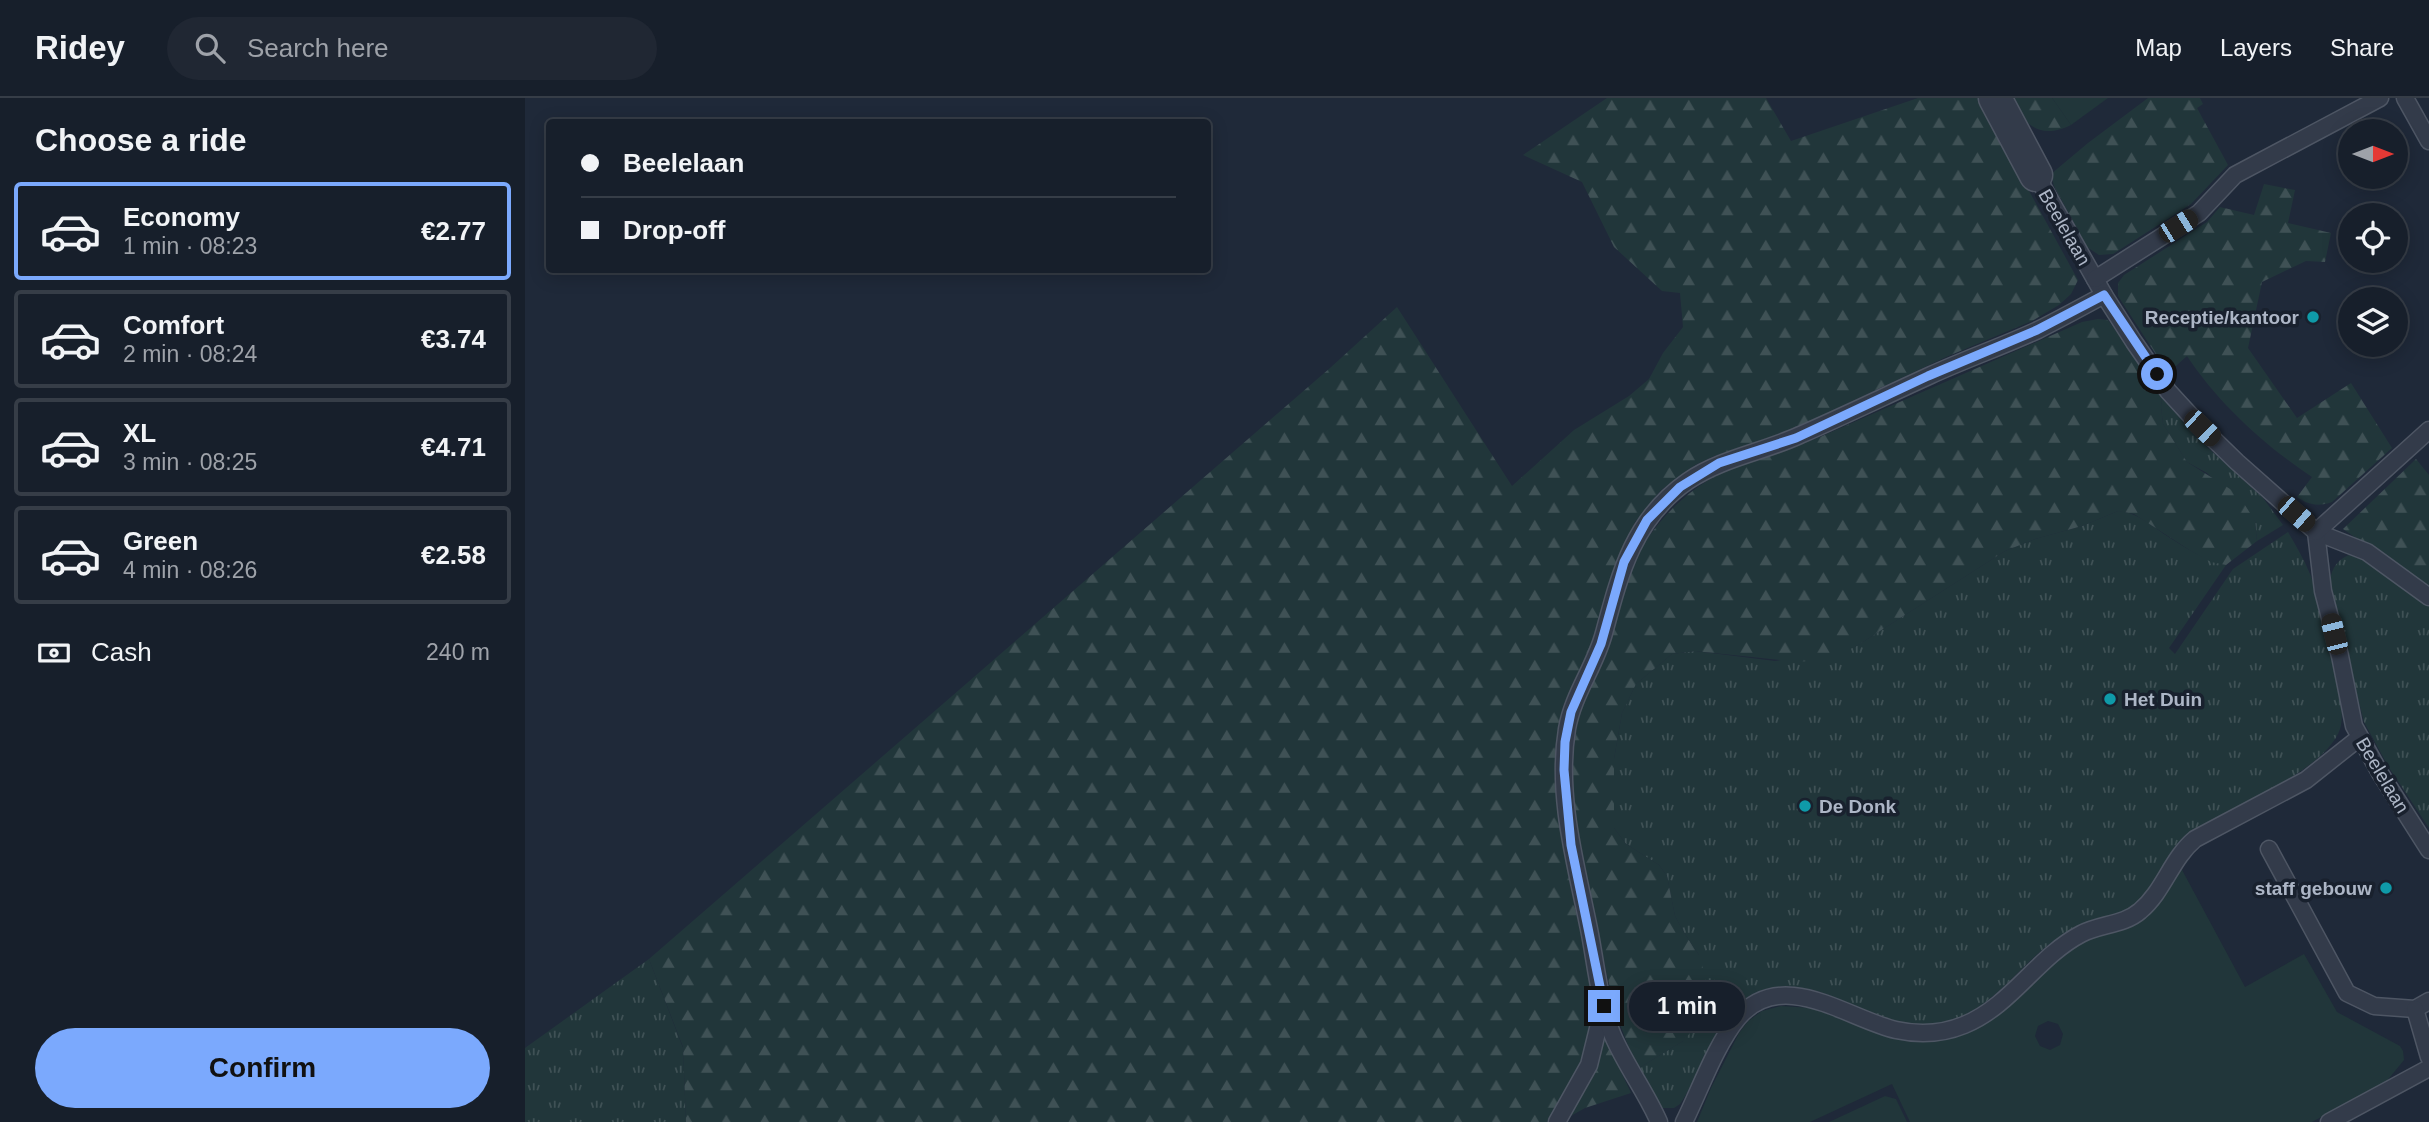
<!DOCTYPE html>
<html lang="en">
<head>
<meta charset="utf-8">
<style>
	:root { --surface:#171f2b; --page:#202733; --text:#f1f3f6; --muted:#9ea2a9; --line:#363d47; --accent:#7ba9fd }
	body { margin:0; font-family:Helvetica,sans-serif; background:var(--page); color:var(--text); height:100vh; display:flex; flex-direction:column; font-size:26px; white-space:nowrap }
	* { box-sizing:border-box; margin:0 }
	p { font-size:23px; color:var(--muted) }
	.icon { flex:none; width:38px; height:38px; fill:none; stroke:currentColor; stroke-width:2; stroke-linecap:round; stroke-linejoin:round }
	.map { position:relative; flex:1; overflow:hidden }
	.sheet { display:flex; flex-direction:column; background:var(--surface); width:525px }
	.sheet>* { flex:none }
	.hud { position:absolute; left:21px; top:21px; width:665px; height:154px; border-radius:7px; box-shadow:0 4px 18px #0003,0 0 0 2px var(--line); display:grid; align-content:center; height:154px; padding:0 35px; background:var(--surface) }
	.needle { width:46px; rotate:90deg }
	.controls { position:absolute; left:1813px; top:21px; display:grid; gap:14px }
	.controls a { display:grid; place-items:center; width:70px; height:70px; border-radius:50%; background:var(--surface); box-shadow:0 4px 18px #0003,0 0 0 2px var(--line); font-size:35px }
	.end { position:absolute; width:32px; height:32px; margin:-16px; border:9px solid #7ba9fd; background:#111; box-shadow:0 0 0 4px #111 }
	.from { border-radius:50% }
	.bubble { position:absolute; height:49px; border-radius:24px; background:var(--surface); box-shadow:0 4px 18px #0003,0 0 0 2px var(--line); font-size:23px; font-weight:700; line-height:49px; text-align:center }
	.car { position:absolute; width:21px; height:42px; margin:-21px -10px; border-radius:9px; box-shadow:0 0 5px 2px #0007; background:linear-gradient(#222 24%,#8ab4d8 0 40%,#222 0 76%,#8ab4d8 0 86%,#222 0) }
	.hud b { display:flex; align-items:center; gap:24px; height:66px; font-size:26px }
	.hud b+b { border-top:2px solid var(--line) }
	.hud i { width:18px; height:18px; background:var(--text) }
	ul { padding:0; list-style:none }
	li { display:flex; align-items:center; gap:21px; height:98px; margin:0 14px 10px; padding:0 21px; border:4px solid var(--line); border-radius:7px }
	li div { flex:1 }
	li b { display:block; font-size:26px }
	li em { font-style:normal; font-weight:700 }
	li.active { border-color:var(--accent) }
	li>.icon { width:63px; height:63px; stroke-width:1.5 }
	h2 { padding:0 35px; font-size:32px; line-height:84px }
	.pay { display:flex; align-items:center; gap:18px; height:77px; padding:0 35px; font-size:26px }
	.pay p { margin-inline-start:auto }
	.primary-button { display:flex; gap:14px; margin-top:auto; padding:14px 35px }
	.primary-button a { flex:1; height:80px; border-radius:42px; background:var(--accent); color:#111; font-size:28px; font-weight:700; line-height:80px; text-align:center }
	header { display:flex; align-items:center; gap:42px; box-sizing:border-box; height:98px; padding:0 35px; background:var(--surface); border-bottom:2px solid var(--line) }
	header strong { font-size:33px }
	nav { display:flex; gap:38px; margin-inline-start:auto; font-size:24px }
	.search { width:490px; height:63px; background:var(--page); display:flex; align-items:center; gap:18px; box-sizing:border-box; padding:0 24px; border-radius:38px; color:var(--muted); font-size:26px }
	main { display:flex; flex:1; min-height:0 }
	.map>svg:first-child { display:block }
	.grass { fill:url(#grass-tufts) }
	.forest { fill:url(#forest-firs) }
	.green { fill:#21363a; fill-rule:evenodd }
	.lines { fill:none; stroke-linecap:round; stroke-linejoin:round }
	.service-casing { stroke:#4e5664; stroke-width:19 }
	.minor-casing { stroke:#4e5664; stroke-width:35 }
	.service { stroke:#333b4a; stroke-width:16 }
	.minor { stroke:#333b4a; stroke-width:32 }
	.route { stroke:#7ba9fd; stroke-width:9 }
	.culture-dot { fill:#0f9aa8; stroke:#19212e; stroke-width:2.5 }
	.labels { text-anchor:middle; stroke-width:7; stroke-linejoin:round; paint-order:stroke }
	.street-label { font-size:19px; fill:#adb6c6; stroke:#19212e }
	.poi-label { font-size:19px; font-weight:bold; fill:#adb6c6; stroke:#19212e; text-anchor:end }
</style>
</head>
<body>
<header>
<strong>Ridey</strong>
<div class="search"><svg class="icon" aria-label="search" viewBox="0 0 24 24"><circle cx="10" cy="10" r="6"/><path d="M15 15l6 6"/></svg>Search here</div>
<nav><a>Map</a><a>Layers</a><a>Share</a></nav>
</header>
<main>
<section class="sheet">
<h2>Choose a ride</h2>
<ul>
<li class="active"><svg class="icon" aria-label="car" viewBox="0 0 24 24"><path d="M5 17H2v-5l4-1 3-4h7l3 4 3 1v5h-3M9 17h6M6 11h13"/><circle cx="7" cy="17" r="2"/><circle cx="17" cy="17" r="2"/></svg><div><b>Economy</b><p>1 min · 08:23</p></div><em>€2.77</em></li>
<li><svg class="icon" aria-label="car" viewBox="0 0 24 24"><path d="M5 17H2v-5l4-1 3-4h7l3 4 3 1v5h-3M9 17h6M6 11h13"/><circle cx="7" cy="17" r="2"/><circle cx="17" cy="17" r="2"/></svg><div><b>Comfort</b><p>2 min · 08:24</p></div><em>€3.74</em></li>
<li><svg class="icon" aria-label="car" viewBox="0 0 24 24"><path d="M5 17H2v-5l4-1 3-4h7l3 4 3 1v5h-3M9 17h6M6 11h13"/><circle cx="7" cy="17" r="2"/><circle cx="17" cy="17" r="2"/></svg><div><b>XL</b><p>3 min · 08:25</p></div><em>€4.71</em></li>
<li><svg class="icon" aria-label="car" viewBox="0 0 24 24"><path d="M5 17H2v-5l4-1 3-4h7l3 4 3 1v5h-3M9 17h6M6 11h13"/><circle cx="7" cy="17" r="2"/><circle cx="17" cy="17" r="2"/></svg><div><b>Green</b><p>4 min · 08:26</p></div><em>€2.58</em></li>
</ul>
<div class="pay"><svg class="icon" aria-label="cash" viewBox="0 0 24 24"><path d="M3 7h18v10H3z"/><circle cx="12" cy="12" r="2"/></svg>Cash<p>240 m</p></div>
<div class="primary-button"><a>Confirm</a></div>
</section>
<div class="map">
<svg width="1904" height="1024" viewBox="0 0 1904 1024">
	<defs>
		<pattern id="grass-tufts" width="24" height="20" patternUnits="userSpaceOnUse" patternTransform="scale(1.75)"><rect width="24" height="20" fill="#21363a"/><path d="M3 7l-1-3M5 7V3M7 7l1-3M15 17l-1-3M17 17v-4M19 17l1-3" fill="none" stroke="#3f5155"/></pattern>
		<pattern id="forest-firs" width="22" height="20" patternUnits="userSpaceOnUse" patternTransform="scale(1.75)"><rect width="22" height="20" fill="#21363a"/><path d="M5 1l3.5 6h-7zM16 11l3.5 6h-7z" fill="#3f5155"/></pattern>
	</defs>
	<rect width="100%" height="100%" fill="#1f2939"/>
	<g class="grass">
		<path d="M 1637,298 L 1669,337 L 1738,400 L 1758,427 L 1732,443 L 1730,423 L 1682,375 L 1662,364 L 1638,326 L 1636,309 Z"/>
		<path d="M 1593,413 C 1614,415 1625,427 1642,438 C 1661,450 1679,462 1701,467 L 1644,550 L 1650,556 L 1708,471 L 1763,434 C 1771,448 1779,461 1785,476 C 1797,506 1824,602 1815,631 C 1803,666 1735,697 1702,714 C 1686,723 1666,731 1653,745 C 1637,764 1630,789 1611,806 C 1599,817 1582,817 1567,822 C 1557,826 1547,831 1539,836 C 1494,863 1470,914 1416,925 C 1351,938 1297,869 1232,894 C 1195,908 1177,975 1155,1006 L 1149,1010 L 1137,1010 L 1114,970 L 1158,943 L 1174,857 L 1158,833 L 1150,818 L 1142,778 L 1134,767 L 1101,746 L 1089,730 L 1089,661 L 1097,615 L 1111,586 L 1147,556 L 1170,553 L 1250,563 L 1330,549 L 1480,453 L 1510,441 L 1557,428 Z"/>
		<path d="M 1824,457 L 1838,460 L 1904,508 L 1904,730 L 1863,668 L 1839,624 L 1805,491 C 1804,476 1809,463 1824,457 Z"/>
		<path d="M 124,861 L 158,950 L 161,1024 L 0,1024 L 0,950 Z"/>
	</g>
	<g class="forest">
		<path d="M 1082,0 L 1241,0 L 1266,43 L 1393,0 L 1453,0 L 1553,182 L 1546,196 L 1534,207 L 1507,223 L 1421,259 L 1266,332 L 1189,358 L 1170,367 L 1136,392 L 1110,424 L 1092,462 L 1069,541 L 1038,608 L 1031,645 L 1034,717 L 1045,787 L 1067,888 L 1070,918 L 1106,995 L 1060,1010 L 1035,1024 L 161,1024 L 158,949 L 124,861 L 805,270 L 872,209 L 987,388 L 1049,332 L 1104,298 L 1124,281 L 1138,255 L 1158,229 L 1155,195 L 1137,193 L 1089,149 L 1057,84 L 998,57 Z"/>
		<path d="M 1482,0 L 1527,0 L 1546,27 C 1513,43 1500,25 1482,0 Z"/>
		<path d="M 1623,0 L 1675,0 L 1678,6 L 1672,10 L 1703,67 L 1666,106 L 1588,156 L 1574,157 L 1562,149 L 1529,88 L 1526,76 L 1563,45 Z"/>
		<path d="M 1739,86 L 1770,92 L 1763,125 L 1806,135 L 1800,164 L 1781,163 L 1737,184 L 1723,250 L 1772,320 L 1826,285 L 1867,350 L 1807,404 C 1793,409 1784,407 1772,399 L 1787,379 C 1740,348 1693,305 1662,258 L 1643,275 L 1593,198 L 1593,185 L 1599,177 L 1682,124 L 1695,109 L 1729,117 Z"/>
		<path d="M 1573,221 L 1583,222 L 1637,298 L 1636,309 L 1638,326 L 1662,364 L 1713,396 L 1730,423 L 1732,443 L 1701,467 L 1686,464 L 1666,453 L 1609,416 L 1593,413 L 1557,428 L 1510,441 L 1480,453 L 1330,549 L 1303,560 L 1275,564 L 1170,553 L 1147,556 L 1111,586 L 1097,615 L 1089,661 L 1089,730 L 1101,746 L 1134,767 L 1142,778 L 1150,818 L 1158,833 L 1174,857 L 1179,873 L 1181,899 L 1173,926 L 1158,943 L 1114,970 C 1088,921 1083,880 1072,827 C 1056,756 1037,681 1056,609 L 1107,467 C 1128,426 1157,395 1198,374 L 1295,339 L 1557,224 Z"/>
		<path d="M 1891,361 L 1904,377 L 1904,490 L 1818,431 Z"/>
	</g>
	<g class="green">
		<path d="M 1527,0 L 1583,0 L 1546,27 Z"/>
		<path d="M 1656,770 L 1720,889 L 1779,856 L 1812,914 L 1875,948 L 1878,953 L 1879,962 L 1861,984 L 1787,1024 L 1385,1024 L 1367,986 L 1285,1024 L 1172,1024 L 1186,990 L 1214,935 L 1223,923 L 1237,913 L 1256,908 L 1287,910 L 1368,939 L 1402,943 L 1494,898 L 1537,858 L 1557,844 L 1612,825 L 1629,811 ZM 1523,923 L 1533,926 L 1538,936 L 1535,947 L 1525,952 L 1515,948 L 1510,938 L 1513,928 Z"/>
		<path d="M 1360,998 L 1371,1001 L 1382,1024 L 1304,1024 Z"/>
	</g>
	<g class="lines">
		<g class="service-casing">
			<g id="service">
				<path d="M 1880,0 L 1904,43"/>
				<path d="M 1511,77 L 1579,197 L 1609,244 L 1643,293 L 1677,330 L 1712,364 L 1791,434 L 1842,454 L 1904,499"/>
				<path d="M 1570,181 L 1674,115 L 1710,77 L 1855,0"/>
				<path d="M 1791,434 L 1798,493 L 1815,558 L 1829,628 L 1855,675 L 1904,752"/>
				<path d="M 1791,434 L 1904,332"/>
				<path d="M 1744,751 L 1822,895 L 1849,908 L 1890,911 L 1904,903"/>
				<path d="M 1890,911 L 1904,959"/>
				<path d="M 1032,1024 L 1064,967 L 1078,910"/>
				<path d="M 1134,1024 C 1121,994 1101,968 1088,938 C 1074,904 1071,866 1064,831 C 1051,766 1031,698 1042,631 C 1048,596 1070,569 1079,535 C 1095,475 1109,420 1163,383 C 1197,360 1238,354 1275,337 C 1319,318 1362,297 1406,277 C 1441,261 1478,248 1513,232 C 1535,221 1557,209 1579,197"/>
				<path d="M 1159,1024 C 1175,992 1190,948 1213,920 C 1257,868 1323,921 1371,932 C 1394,937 1417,936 1439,927 C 1486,908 1512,859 1556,836 C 1575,826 1599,827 1615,813 C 1639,793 1646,761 1670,741 L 1781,682 L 1834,640"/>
				<path d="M 1804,1024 L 1904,970"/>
			</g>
		</g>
		<g class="minor-casing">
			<path id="minor" d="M 1470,0 L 1511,77"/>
		</g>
		<use href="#service" class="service"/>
		<use href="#minor" class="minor"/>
	</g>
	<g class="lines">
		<path class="route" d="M 1079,908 L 1046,747 L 1039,672 L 1040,644 L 1046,614 L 1076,546 L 1099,464 L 1122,422 L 1155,389 L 1194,365 L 1271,340 L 1403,278 L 1512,232 L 1579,197 L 1632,276"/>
	</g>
	<g class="culture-dot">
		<circle cx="1788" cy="219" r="7"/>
		<circle cx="1585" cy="601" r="7"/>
		<circle cx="1280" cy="708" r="7"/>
		<circle cx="1861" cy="790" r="7"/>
	</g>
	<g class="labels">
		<g class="street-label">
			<text transform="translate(1540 129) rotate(60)" y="7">Beelelaan</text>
			<text transform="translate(1858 677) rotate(59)" y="7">Beelelaan</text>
		</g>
		<g class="poi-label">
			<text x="1774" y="226">Receptie/kantoor</text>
			<text x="1599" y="608" text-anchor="start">Het Duin</text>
			<text x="1294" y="715" text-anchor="start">De Donk</text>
			<text x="1847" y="797">staff gebouw</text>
		</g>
	</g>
</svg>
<div class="controls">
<a><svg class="needle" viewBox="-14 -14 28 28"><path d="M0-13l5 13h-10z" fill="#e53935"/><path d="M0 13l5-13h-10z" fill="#9ea2a9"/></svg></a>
<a><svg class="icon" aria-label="locate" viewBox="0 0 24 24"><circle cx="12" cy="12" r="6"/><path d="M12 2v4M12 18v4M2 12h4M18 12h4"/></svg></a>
<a><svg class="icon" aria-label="layers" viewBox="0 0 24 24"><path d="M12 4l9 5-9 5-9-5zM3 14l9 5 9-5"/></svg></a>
</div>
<i class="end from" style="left:1632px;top:276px"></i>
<i class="end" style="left:1079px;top:908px"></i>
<div class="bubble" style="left:1104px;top:884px;width:116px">1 min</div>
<i class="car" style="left:1653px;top:128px;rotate:58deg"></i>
<i class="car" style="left:1677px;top:330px;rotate:134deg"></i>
<i class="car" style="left:1771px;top:416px;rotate:131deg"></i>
<i class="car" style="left:1809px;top:536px;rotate:346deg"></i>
<div class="hud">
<b><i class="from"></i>Beelelaan</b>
<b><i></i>Drop-off</b>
</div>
</div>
</main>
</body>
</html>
